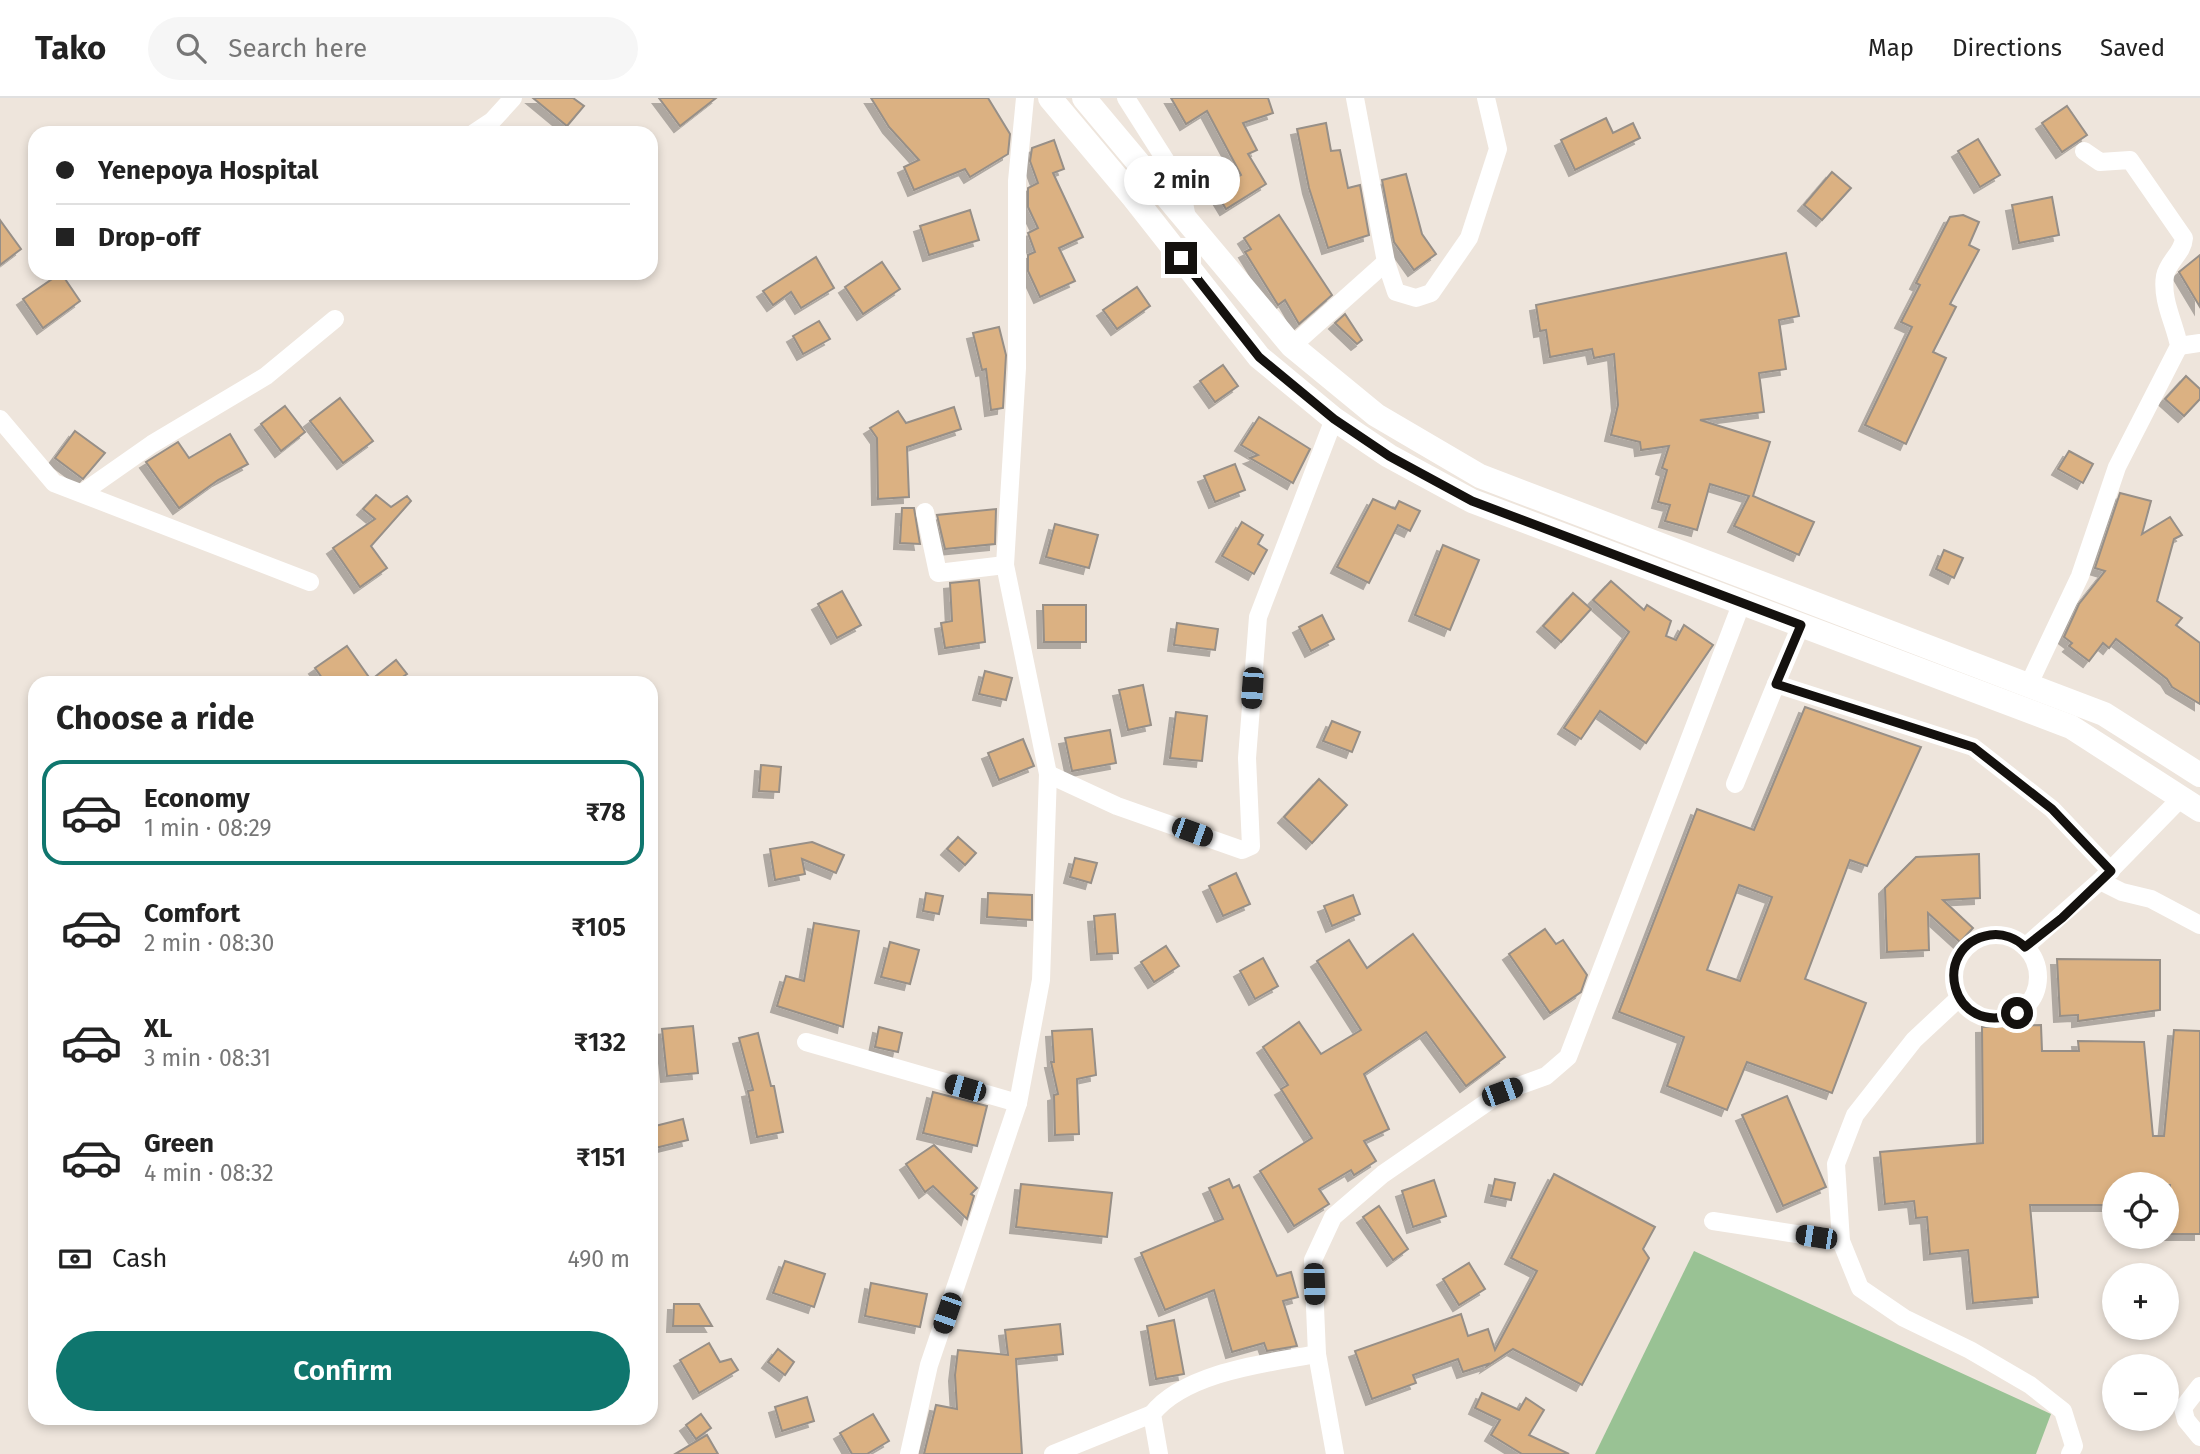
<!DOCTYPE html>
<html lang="en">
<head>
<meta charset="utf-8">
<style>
	:root { --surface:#fff; --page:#f6f6f6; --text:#222; --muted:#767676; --line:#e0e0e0; --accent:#0f766e }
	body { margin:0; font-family:"Fira Sans",sans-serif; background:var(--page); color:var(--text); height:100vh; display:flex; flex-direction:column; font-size:26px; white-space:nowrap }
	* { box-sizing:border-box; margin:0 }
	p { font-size:23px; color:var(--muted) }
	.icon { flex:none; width:38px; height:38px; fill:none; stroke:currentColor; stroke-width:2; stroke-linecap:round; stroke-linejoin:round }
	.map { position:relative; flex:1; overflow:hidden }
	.panel { position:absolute; left:28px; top:578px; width:630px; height:749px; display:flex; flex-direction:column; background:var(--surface); border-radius:21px; box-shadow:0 4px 10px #0003 }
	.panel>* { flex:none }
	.guide { position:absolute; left:28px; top:28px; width:630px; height:154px; border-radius:21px; box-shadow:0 4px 10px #0003; display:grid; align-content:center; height:154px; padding:0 28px; background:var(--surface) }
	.controls { position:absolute; left:2102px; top:1074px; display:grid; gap:14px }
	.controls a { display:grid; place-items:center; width:77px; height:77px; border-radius:50%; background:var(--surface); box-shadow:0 4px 10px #0003; font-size:35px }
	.end { position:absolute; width:32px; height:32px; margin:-16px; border:9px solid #14110e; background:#fff; box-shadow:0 0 0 4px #fff }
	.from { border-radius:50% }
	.bubble { position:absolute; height:49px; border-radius:24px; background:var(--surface); box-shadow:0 4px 10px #0003; font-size:23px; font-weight:600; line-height:49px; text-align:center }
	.car { position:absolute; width:21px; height:42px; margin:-21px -10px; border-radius:9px; box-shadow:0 0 5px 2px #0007; background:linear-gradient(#222 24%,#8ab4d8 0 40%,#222 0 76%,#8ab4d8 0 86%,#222 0) }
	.guide b { display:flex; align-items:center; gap:24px; height:66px; font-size:26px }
	.guide b+b { border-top:2px solid var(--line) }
	.guide i { width:18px; height:18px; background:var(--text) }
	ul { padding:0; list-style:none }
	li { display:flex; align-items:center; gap:21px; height:105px; margin:0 14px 10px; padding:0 14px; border:4px solid transparent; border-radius:21px }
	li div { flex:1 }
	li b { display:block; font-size:26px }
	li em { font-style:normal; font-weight:600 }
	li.selected { border-color:var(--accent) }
	li>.icon { width:63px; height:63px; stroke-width:1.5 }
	h2 { padding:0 28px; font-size:32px; line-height:84px }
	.pay { display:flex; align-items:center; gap:18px; height:77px; padding:0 28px; font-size:26px }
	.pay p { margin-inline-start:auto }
	.cta { display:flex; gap:14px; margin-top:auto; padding:14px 28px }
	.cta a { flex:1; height:80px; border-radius:42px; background:var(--accent); color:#fff; font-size:28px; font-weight:600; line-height:80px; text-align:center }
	header { display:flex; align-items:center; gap:42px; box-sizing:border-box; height:98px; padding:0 35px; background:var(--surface); border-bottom:2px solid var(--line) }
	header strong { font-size:33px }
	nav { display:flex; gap:38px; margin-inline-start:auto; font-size:24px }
	.search { width:490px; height:63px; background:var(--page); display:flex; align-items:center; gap:18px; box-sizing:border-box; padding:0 24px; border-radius:38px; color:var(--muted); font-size:26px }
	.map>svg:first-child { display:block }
	.green { fill:#99c294 }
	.building { fill:#dbb182; stroke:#978f87; stroke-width:2; fill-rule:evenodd; filter:url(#shadow) }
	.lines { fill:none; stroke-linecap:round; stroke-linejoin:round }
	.street { stroke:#fff; stroke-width:18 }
	.secondary { stroke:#fff; stroke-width:24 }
	.route { stroke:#14110e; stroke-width:9 }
</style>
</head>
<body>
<header>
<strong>Tako</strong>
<div class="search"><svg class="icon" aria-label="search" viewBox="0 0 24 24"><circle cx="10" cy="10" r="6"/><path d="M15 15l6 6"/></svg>Search here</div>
<nav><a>Map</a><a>Directions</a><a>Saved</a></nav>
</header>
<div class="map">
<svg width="2200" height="1356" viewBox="0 0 2200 1356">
	<defs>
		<filter id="shadow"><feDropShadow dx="-6" dy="6" stdDeviation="0" flood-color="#0004"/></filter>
	</defs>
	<rect width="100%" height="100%" fill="#eee5dc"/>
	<path class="green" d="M 1694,1153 L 2051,1316 L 2036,1356 L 1595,1356 Z"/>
	<g class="building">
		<path d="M 533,0 L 573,0 L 584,8 L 567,28 Z"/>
		<path d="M 659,0 L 716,0 L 680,28 Z"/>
		<path d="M 871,0 L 988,0 L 1010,36 L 1008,56 L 970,79 L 965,71 L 914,92 L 904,69 L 919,62 L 889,29 Z"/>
		<path d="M 1171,0 L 1268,0 L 1273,15 L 1243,25 L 1257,52 L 1248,56 L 1266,86 L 1226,111 L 1215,93 L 1241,77 L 1207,13 L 1186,26 Z"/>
		<path d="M 2067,8 L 2087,37 L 2062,54 L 2042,25 Z"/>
		<path d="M 1606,20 L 1613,35 L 1633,25 L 1640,40 L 1575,72 L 1561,42 Z"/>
		<path d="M 1326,25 L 1331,53 L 1340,52 L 1348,90 L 1360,87 L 1369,137 L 1328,150 L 1309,90 L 1297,31 Z"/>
		<path d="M 1978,41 L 2000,77 L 1980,89 L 1958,53 Z"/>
		<path d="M 1054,42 L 1064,71 L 1053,75 L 1083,139 L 1059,150 L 1075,183 L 1040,199 L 1028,173 L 1028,157 L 1035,154 L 1028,135 L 1038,130 L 1028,109 L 1028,90 L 1038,85 L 1030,63 L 1032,50 Z"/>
		<path d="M 1832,74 L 1851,90 L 1822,122 L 1804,107 Z"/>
		<path d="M 1406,76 L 1422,136 L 1436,156 L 1414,172 L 1394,144 L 1382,82 Z"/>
		<path d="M 2052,99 L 2059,137 L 2019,145 L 2012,107 Z"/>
		<path d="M 970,112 L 979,142 L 929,157 L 920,128 Z"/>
		<path d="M 1279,117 L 1332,197 L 1299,226 L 1285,202 L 1278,207 L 1245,154 L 1251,151 L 1244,140 Z"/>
		<path d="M 1963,117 L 1979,124 L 1969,147 L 1979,152 L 1950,206 L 1956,209 L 1933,254 L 1946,260 L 1906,346 L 1865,327 L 1912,229 L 1901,224 L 1920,187 L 1916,185 L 1950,119 Z"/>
		<path d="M 0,122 L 21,151 L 0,167 Z"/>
		<path d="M 1786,155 L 1799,218 L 1779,222 L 1786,271 L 1759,275 L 1764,314 L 1700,322 L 1770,344 L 1753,398 L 1814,424 L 1799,457 L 1734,428 L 1749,398 L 1710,386 L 1697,432 L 1665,423 L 1670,407 L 1658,404 L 1667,372 L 1662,370 L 1669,348 L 1641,352 L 1640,344 L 1611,337 L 1618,307 L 1614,256 L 1594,260 L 1592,251 L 1550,259 L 1546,232 L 1540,233 L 1536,207 Z"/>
		<path d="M 2200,157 L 2200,209 L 2179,174 Z"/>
		<path d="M 816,159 L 834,190 L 801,210 L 791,194 L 773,207 L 763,193 Z"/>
		<path d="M 882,164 L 900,191 L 863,216 L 845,189 Z"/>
		<path d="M 61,175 L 80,203 L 43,230 L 23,201 Z"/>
		<path d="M 1137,189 L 1150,208 L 1117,231 L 1103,212 Z"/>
		<path d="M 1345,216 L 1362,242 L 1357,246 L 1335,225 Z"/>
		<path d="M 819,223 L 830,241 L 803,256 L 793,238 Z"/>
		<path d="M 999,229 L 1006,257 L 1003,310 L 991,312 L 986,271 L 982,272 L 973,235 Z"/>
		<path d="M 1223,267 L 1238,288 L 1215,304 L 1200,283 Z"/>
		<path d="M 2186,278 L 2200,291 L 2200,301 L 2184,318 L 2165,301 Z"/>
		<path d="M 340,300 L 373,343 L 343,365 L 310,323 Z"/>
		<path d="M 285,308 L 305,334 L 281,353 L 261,326 Z"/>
		<path d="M 954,309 L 961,331 L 907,349 L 909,399 L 878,401 L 877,340 L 870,330 L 898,313 L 906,325 Z"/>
		<path d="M 1259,319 L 1310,351 L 1293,385 L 1250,360 L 1258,357 L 1241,347 Z"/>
		<path d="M 75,333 L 105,355 L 83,381 L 55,360 Z"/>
		<path d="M 230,336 L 248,366 L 218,382 L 179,410 L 146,364 L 178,344 L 189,360 Z"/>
		<path d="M 2069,353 L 2093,366 L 2083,385 L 2058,371 Z"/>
		<path d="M 1235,366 L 1245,392 L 1215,404 L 1204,378 Z"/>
		<path d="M 2120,395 L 2151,403 L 2142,436 L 2170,419 L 2182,437 L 2174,441 L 2157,503 L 2182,520 L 2176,527 L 2200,545 L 2200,606 L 2172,589 L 2167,581 L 2116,541 L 2109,550 L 2103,545 L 2089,563 L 2069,548 L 2072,545 L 2064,539 L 2079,506 L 2105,473 L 2095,470 Z"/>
		<path d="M 376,397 L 391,409 L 407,398 L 411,403 L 371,448 L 387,470 L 360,489 L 333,450 L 375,421 L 363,411 Z"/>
		<path d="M 1373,401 L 1395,411 L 1399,403 L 1420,413 L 1410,433 L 1398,427 L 1369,485 L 1337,469 Z"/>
		<path d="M 902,410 L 914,410 L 920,446 L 900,445 Z"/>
		<path d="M 996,411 L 995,446 L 945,451 L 937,417 Z"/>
		<path d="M 1242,424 L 1263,437 L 1258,446 L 1267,452 L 1254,476 L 1222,458 Z"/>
		<path d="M 1055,426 L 1098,437 L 1089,470 L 1046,459 Z"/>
		<path d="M 1443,447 L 1479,462 L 1450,532 L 1415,517 Z"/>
		<path d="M 1944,452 L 1963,460 L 1954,480 L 1936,471 Z"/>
		<path d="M 979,482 L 985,544 L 945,550 L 941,525 L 952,523 L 950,485 Z"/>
		<path d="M 1611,483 L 1644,512 L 1647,507 L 1671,523 L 1666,538 L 1676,542 L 1684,527 L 1713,547 L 1646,645 L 1600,613 L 1581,641 L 1564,630 L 1629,534 L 1593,502 Z"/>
		<path d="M 842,493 L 861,527 L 837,540 L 818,506 Z"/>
		<path d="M 1573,495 L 1591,511 L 1561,544 L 1543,528 Z"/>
		<path d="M 1043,507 L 1086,507 L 1086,544 L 1044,544 Z"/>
		<path d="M 1322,517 L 1334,541 L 1311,553 L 1299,529 Z"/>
		<path d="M 1177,525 L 1218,531 L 1215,552 L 1174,547 Z"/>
		<path d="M 347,548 L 371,582 L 396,562 L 407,576 L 395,584 L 325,584 L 315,570 Z"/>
		<path d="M 985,573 L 1012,580 L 1006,602 L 979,596 Z"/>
		<path d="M 1143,587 L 1151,627 L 1128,632 L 1119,592 Z"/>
		<path d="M 1805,609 L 1921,649 L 1867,768 L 1850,762 L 1805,881 L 1866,905 L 1832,995 L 1747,964 L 1727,1012 L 1667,988 L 1684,939 L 1619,914 L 1697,711 L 1754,732 ZM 1739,787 L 1772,799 L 1740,883 L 1707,872 Z"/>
		<path d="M 1176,614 L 1207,618 L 1202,663 L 1170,660 Z"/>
		<path d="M 1332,623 L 1360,634 L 1352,654 L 1323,643 Z"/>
		<path d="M 1110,632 L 1116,665 L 1072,673 L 1065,640 Z"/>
		<path d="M 1023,641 L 1034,668 L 999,682 L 988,655 Z"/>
		<path d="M 761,667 L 781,669 L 779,694 L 759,693 Z"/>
		<path d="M 1319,681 L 1347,707 L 1312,745 L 1284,719 Z"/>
		<path d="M 958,739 L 976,755 L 965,767 L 947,751 Z"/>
		<path d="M 812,744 L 844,757 L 836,775 L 802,761 L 805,776 L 775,782 L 770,751 Z"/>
		<path d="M 1979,756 L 1980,800 L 1943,802 L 1973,830 L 1960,844 L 1928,815 L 1929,852 L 1887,854 L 1885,790 L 1916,759 Z"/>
		<path d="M 1075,760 L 1097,765 L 1091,785 L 1070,779 Z"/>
		<path d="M 1236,775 L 1250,806 L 1223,818 L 1209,788 Z"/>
		<path d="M 926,795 L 943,798 L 939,816 L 923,813 Z"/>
		<path d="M 988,795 L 1032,797 L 1032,822 L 987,819 Z"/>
		<path d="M 1353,797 L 1360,816 L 1332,828 L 1324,808 Z"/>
		<path d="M 1115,816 L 1118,855 L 1097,856 L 1094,818 Z"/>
		<path d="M 814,825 L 859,833 L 843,929 L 777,908 L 786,878 L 804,883 Z"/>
		<path d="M 1545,831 L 1556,846 L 1563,842 L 1587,877 L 1581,894 L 1550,915 L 1509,856 Z"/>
		<path d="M 1413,836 L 1505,959 L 1466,988 L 1426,934 L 1364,976 L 1389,1031 L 1364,1043 L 1376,1063 L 1354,1077 L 1351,1072 L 1319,1091 L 1329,1106 L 1294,1128 L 1260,1073 L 1312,1040 L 1281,991 L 1288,987 L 1263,949 L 1299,924 L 1321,956 L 1361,932 L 1317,863 L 1349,842 L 1367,870 Z"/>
		<path d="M 890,844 L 919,852 L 910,886 L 881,879 Z"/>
		<path d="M 1166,848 L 1179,868 L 1154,884 L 1141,864 Z"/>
		<path d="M 1263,860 L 1278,888 L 1255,901 L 1240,873 Z"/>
		<path d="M 2057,861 L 2160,862 L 2160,912 L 2078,923 L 2078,917 L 2060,918 Z"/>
		<path d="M 2041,927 L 2042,953 L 2079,953 L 2078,943 L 2144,944 L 2153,1038 L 2164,1038 L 2174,932 L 2200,933 L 2200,1136 L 2167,1136 L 2170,1087 L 2114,1087 L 2114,1107 L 2030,1107 L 2038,1199 L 1973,1205 L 1968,1152 L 1930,1156 L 1927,1119 L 1916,1120 L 1914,1103 L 1885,1106 L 1880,1054 L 1983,1045 L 1982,929 Z"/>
		<path d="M 693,928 L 698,975 L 667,978 L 662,931 Z"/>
		<path d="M 879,929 L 902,935 L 898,954 L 875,949 Z"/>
		<path d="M 1092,931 L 1096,977 L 1077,981 L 1079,1036 L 1055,1037 L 1054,997 L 1058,996 L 1051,964 L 1054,964 L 1052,933 Z"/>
		<path d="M 758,935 L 771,988 L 774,988 L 783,1034 L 757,1039 L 748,993 L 753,992 L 739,940 Z"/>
		<path d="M 933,994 L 987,1008 L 977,1048 L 923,1035 Z"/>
		<path d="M 1787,998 L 1826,1089 L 1783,1108 L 1742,1017 Z"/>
		<path d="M 683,1021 L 688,1042 L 651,1051 L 651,1029 Z"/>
		<path d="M 934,1047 L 977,1090 L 971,1096 L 974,1098 L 967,1121 L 933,1088 L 925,1094 L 906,1066 Z"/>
		<path d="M 1554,1076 L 1655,1129 L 1643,1151 L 1649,1160 L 1582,1287 L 1513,1251 L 1487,1268 L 1488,1266 L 1463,1274 L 1458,1261 L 1413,1277 L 1416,1285 L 1372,1301 L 1355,1253 L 1461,1216 L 1468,1238 L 1488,1231 L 1495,1252 L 1537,1173 L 1511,1160 Z"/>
		<path d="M 1229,1081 L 1233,1090 L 1239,1087 L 1277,1178 L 1291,1174 L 1298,1199 L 1283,1203 L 1297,1248 L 1267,1253 L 1264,1245 L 1232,1254 L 1214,1192 L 1165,1212 L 1141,1155 L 1223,1121 L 1209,1090 Z"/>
		<path d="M 1495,1081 L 1515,1085 L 1511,1102 L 1491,1098 Z"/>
		<path d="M 1434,1082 L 1446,1118 L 1413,1129 L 1402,1093 Z"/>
		<path d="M 1021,1086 L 1112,1095 L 1107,1139 L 1016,1129 Z"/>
		<path d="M 1379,1108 L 1408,1151 L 1393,1162 L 1363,1119 Z"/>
		<path d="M 785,1163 L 825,1176 L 814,1209 L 773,1195 Z"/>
		<path d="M 1469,1165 L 1485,1191 L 1459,1207 L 1443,1181 Z"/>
		<path d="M 871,1185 L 927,1196 L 920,1229 L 865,1218 Z"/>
		<path d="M 674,1206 L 699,1206 L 712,1228 L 673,1228 Z"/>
		<path d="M 1174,1222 L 1184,1276 L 1156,1281 L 1147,1228 Z"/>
		<path d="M 1060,1226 L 1063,1256 L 1016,1261 L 1022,1356 L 924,1356 L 936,1307 L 957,1311 L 955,1277 L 958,1252 L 1008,1257 L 1005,1232 Z"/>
		<path d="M 709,1245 L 720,1264 L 731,1261 L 738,1272 L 699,1295 L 680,1262 Z"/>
		<path d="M 778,1251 L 794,1264 L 785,1277 L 768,1264 Z"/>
		<path d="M 1482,1295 L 1519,1312 L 1526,1300 L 1544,1312 L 1529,1337 L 1569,1356 L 1522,1356 L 1491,1337 L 1500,1322 L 1475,1310 Z"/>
		<path d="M 807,1299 L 814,1323 L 782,1333 L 775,1309 Z"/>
		<path d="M 701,1316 L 711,1330 L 696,1341 L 686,1327 Z"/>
		<path d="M 873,1316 L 889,1343 L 867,1356 L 852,1356 L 840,1335 Z"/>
		<path d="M 707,1337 L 718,1356 L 675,1356 Z"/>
	</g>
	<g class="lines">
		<g class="street">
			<path d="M 1126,0 L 1180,85 L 1187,120"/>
			<path d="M 1355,0 L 1386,164 L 1396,194 L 1416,200 L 1431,195 L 1469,140 L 1498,51 L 1486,0"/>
			<path d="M 474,35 L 492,23 L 513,0"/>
			<path d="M 1292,248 L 1386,164"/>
			<path d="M 2179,248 L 2200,245"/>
			<path d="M 0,321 L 54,385 L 310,484"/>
			<path d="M 82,395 L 152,346 L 266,278 L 335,221"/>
			<path d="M 925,414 L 938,475 L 1005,467"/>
			<path d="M 1776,586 L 1801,527"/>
			<path d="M 2029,586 L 2080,478 L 2117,369 L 2179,248 C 2175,226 2161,202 2165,178 C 2168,163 2183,155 2184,140 L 2130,62 L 2100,64 L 2084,53"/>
			<path d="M 1048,676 L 1117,708 L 1242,752 L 1251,748 L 1247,660 L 1258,519 L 1334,321"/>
			<path d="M 1735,686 L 1776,586 L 1973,649 L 2052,711 L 2111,773"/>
			<path d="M 2100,783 L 2122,794 L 2151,801 L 2200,827"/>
			<circle cx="1996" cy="879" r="42"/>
			<path d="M 2025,849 L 2100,783 L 2181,700"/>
			<path d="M 1959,900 L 1914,942 L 1855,1017 L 1836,1066 L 1841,1143 L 1860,1190 L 1904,1220 L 1970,1252 L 2030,1287 L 2063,1313 L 2074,1348 L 2070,1356"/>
			<path d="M 806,944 L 1018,1005"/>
			<path d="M 1713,1123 L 1841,1143"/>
			<path d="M 2200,1288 L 2183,1310 L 2186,1322 L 2200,1339"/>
			<path d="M 909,1356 L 929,1267 L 1018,1005 L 1041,882 L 1048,676 L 1005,467 L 1017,270 L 1017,83 L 1025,0"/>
			<path d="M 1053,1356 L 1152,1316"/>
			<path d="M 1159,1356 L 1152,1316 C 1185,1274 1267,1265 1317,1256"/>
			<path d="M 1335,1356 L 1317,1256 L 1313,1162 L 1333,1119 L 1383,1076 L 1502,994 L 1546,978 L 1568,959 L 1742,504"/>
		</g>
		<g class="secondary">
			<path d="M 1050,0 L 1134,100 L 1259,259 L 1334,321 L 1389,358 L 1472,403 L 2071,629 L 2200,712"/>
			<path d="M 1084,0 L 1292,248 L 1376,317 L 1480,378 L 2104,616 L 2200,677"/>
		</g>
	</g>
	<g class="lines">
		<path class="route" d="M 1181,160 L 1259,259 L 1334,321 L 1389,358 L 1472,403 L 1801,527 L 1776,586 L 1973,649 L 2052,711 L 2111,773 L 2062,820 L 2025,849 C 2016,840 2003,835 1990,837 C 1929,847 1950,942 2017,915"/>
	</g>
</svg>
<div class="controls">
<a><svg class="icon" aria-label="locate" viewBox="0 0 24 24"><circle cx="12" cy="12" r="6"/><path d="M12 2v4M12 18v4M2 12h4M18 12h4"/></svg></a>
<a>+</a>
<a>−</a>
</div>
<i class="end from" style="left:2017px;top:915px"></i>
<i class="end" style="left:1181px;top:160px"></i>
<div class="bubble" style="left:1124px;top:58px;width:116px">2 min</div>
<i class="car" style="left:1252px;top:590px;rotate:184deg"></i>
<i class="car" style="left:1192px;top:734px;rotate:110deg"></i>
<i class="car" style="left:965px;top:990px;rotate:286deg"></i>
<i class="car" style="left:1502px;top:994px;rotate:70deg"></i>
<i class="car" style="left:1816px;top:1139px;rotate:279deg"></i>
<i class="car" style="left:1314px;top:1186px;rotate:178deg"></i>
<i class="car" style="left:947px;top:1215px;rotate:199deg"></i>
<div class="guide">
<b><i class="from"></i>Yenepoya Hospital</b>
<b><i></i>Drop-off</b>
</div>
<section class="panel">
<h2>Choose a ride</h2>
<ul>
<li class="selected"><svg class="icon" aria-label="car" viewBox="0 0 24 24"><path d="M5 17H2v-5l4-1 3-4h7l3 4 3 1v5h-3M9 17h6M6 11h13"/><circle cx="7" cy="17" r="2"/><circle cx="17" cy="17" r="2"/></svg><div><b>Economy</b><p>1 min · 08:29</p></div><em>₹78</em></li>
<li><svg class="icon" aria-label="car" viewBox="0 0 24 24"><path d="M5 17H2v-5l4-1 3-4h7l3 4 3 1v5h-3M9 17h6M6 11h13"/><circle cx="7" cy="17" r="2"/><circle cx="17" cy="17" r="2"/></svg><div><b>Comfort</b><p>2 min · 08:30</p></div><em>₹105</em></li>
<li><svg class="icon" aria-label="car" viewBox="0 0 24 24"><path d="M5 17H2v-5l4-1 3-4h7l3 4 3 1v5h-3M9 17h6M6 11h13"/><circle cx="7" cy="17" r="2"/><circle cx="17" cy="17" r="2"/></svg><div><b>XL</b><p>3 min · 08:31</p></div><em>₹132</em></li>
<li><svg class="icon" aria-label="car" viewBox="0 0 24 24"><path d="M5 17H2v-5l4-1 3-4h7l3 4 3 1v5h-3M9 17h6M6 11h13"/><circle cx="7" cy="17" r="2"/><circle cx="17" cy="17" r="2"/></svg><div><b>Green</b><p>4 min · 08:32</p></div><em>₹151</em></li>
</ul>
<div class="pay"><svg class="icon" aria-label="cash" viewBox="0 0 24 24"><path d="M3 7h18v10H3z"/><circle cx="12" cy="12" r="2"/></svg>Cash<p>490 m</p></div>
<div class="cta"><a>Confirm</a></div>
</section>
</div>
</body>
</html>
